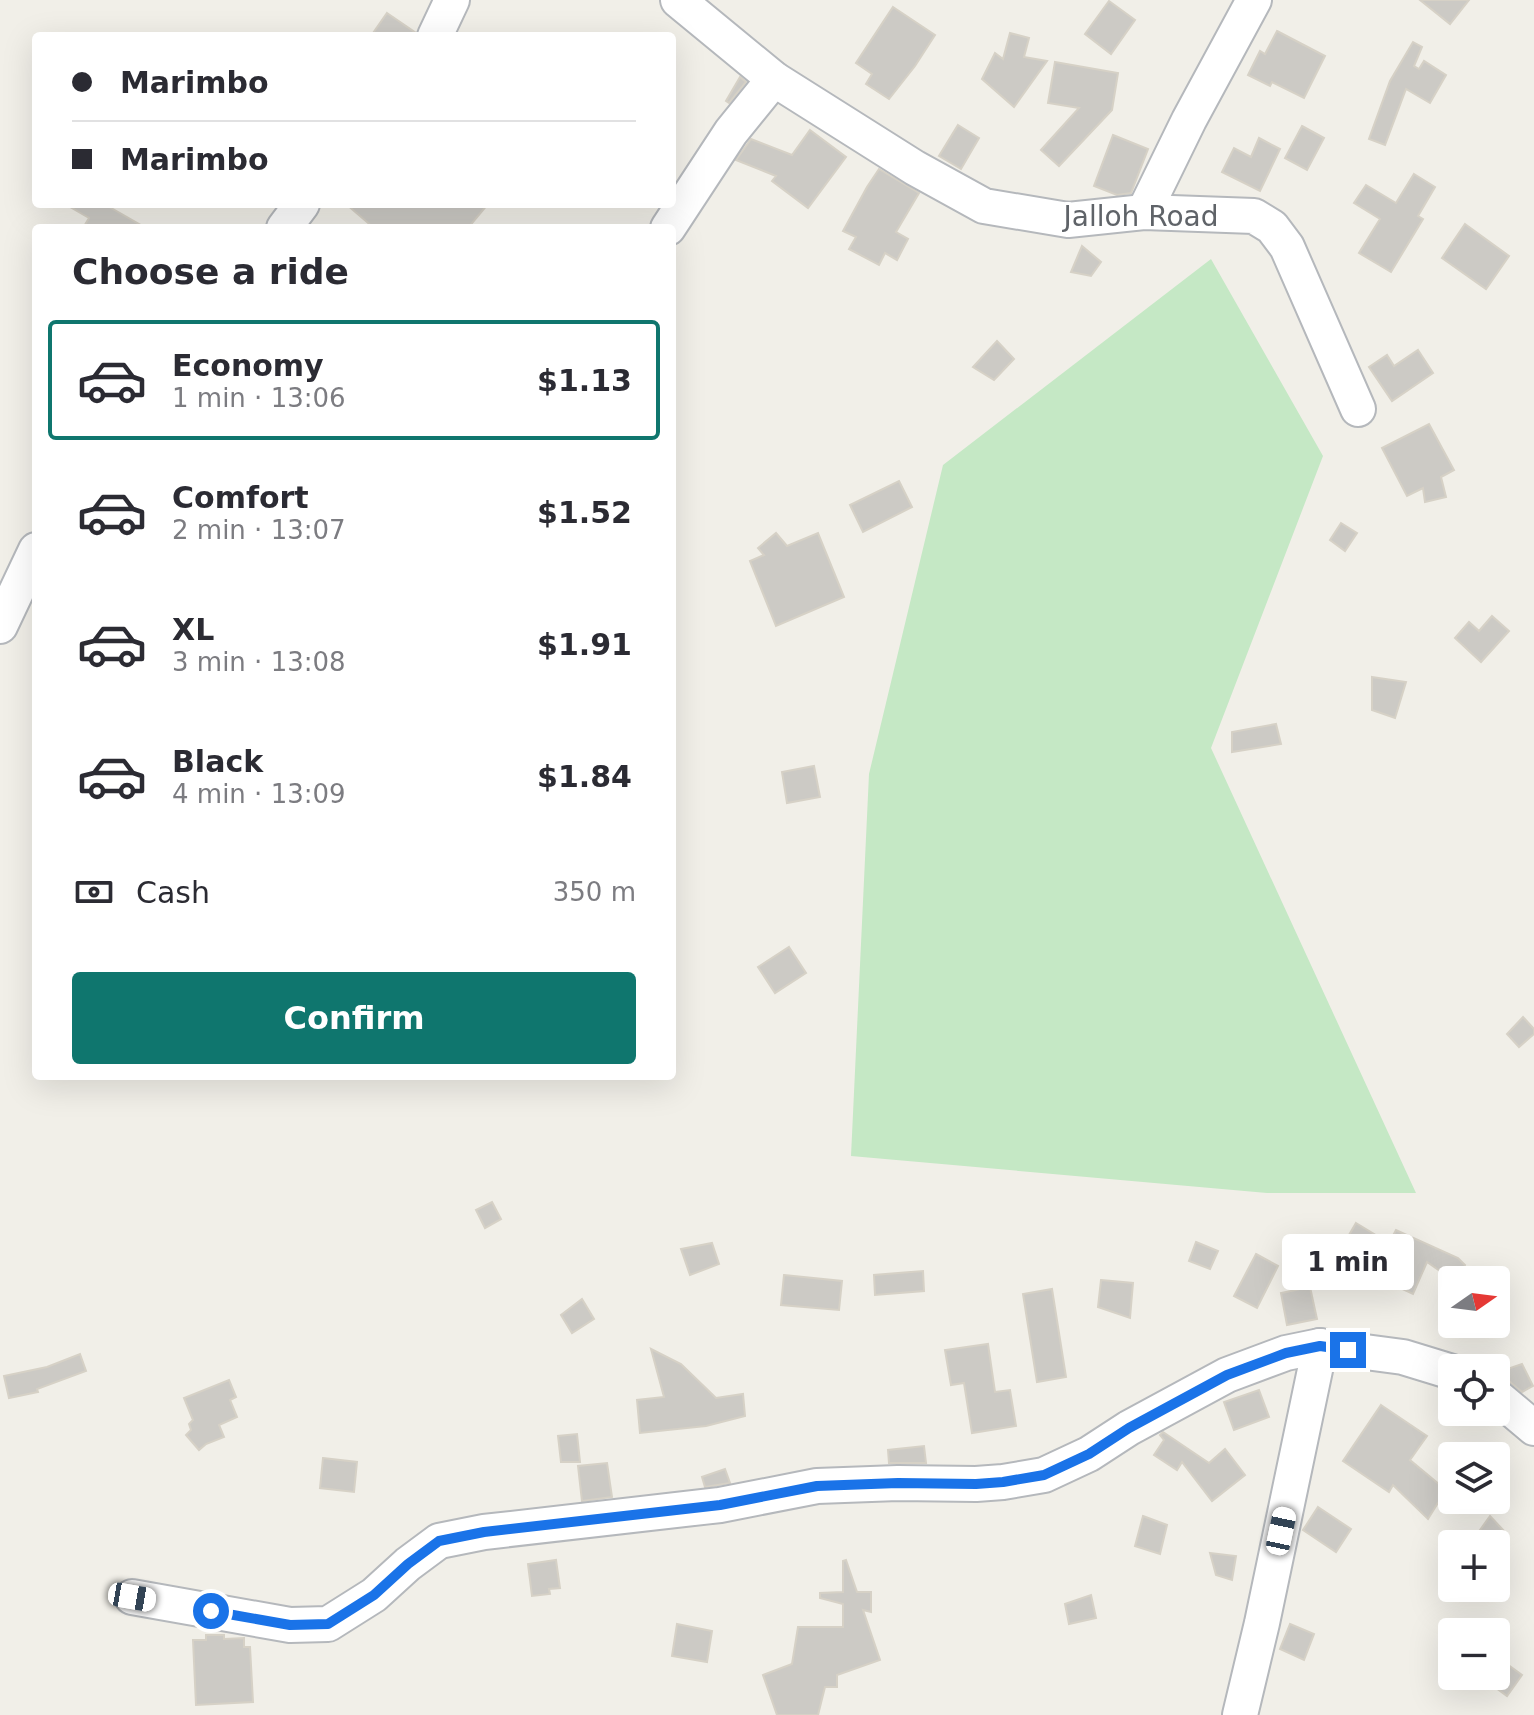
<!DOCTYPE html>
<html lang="en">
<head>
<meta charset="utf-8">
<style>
	:root { --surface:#fff; --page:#f7f7f7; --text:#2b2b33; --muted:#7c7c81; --line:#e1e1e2; --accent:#0f766e }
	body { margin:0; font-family:"DejaVu Sans",sans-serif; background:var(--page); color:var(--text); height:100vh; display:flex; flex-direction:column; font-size:30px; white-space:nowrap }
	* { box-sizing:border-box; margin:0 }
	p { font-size:26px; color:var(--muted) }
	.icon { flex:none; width:44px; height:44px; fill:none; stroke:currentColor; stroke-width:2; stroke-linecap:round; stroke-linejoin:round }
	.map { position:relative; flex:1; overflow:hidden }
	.details { position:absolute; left:32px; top:224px; width:644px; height:856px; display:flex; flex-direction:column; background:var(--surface); border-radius:8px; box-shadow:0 8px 32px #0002 }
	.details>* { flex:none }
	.top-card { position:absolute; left:32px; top:32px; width:644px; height:176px; border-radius:8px; box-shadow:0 8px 32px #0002; display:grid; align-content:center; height:176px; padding:0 40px; background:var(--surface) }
	.needle { width:52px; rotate:76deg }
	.tools { position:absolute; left:1438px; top:1266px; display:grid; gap:16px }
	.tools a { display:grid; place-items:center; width:72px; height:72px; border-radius:8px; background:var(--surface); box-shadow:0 8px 32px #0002; font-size:40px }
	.end { position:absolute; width:36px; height:36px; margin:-18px; border:10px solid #1a73e8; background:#fff; box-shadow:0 0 0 4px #fff }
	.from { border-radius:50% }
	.bubble { position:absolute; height:56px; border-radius:8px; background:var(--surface); box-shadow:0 8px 32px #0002; font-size:26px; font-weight:600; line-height:56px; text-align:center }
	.car { position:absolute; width:24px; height:48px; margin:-24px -12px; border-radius:10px; box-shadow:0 0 6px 2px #0007; background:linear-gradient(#fff 24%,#345 0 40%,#fff 0 76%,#345 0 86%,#fff 0) }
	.top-card b { display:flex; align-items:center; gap:28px; height:76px; font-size:30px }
	.top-card b+b { border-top:2px solid var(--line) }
	.top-card i { width:20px; height:20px; background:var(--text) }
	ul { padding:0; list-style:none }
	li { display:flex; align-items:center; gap:24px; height:120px; margin:0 16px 12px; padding:0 24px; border:4px solid transparent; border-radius:8px }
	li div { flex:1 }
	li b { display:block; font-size:30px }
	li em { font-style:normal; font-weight:600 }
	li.current { border-color:var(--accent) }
	li>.icon { width:72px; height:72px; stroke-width:1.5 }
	h2 { padding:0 40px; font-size:36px; line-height:96px }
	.pay { display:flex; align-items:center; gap:20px; height:88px; padding:0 40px; font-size:30px }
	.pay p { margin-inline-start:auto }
	.primary-button { display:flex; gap:16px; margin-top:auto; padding:16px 40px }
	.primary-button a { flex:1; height:92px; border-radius:8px; background:var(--accent); color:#fff; font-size:32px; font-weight:600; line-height:92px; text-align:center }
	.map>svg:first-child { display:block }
	.green { fill:#c5e8c5 }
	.building { fill:#cccac5; stroke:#d6d1c6; stroke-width:2 }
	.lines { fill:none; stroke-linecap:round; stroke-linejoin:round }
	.minor-casing { stroke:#b5b8bc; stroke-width:38 }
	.minor { stroke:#fff; stroke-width:34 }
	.route { stroke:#1a73e8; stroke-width:10 }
	.labels { text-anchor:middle; stroke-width:6; stroke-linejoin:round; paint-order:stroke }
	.street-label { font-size:28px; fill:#5f6368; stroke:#fff }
</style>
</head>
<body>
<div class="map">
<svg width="1534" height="1715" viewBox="0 0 1534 1715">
	<rect width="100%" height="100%" fill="#f1efe8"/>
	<path class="green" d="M 1211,259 L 1323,456 L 1211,748 L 1416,1193 L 1267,1193 L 851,1156 L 869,774 L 943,465 Z"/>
	<g class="building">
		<path d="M 1420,0 L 1469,0 L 1450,24 Z"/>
		<path d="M 1109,1 L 1135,20 L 1111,54 L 1085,34 Z"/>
		<path d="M 893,7 L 935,35 L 915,66 L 889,99 L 866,84 L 872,74 L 856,63 Z"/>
		<path d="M 387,13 L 416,33 L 415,36 L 371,36 Z"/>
		<path d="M 1277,31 L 1325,56 L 1304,98 L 1272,82 L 1270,86 L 1248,75 L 1260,51 L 1265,54 Z"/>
		<path d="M 1010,33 L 1029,38 L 1024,57 L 1047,61 L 1014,107 L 982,79 L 995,53 L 1003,59 Z"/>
		<path d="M 1413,42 L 1422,47 L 1414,66 L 1419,69 L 1424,61 L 1446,75 L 1430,103 L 1406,89 L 1385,145 L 1369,139 L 1390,81 Z"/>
		<path d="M 1055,62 L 1118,73 L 1112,110 L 1059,166 L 1041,150 L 1079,108 L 1048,103 Z"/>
		<path d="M 740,77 L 746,82 L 729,103 L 726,101 Z"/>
		<path d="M 958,125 L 979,138 L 961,169 L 939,156 Z"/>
		<path d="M 1302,126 L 1324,138 L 1307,170 L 1285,158 Z"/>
		<path d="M 810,130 L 846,157 L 808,208 L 772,181 L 776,176 L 736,160 L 751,139 L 792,155 Z"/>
		<path d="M 1113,135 L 1148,149 L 1131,193 L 1117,195 L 1094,186 Z"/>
		<path d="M 1259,138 L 1280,149 L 1260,191 L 1222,172 L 1234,148 L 1251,157 Z"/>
		<path d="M 879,169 L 919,193 L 896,232 L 908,239 L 897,260 L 885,253 L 879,265 L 849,249 L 856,237 L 843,231 L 867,187 Z"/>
		<path d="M 1414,174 L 1435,187 L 1418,216 L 1423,219 L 1391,272 L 1359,253 L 1380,219 L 1354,203 L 1366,185 L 1396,203 Z"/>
		<path d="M 65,204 L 104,204 L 146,228 L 83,228 L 89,218 Z"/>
		<path d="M 346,204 L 488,204 L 468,228 L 374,228 Z"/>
		<path d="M 1465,224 L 1509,256 L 1486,289 L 1442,258 Z"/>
		<path d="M 1082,246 L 1101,262 L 1091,276 L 1071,272 Z"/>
		<path d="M 997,341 L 1014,359 L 994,380 L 973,367 Z"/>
		<path d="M 1418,350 L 1433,373 L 1392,401 L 1369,367 L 1387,355 L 1394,366 Z"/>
		<path d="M 1429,424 L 1454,470 L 1441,477 L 1446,497 L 1425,502 L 1423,488 L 1407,496 L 1382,448 Z"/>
		<path d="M 899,481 L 912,507 L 863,532 L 850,505 Z"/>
		<path d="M 1341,523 L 1357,533 L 1345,551 L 1330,540 Z"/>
		<path d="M 776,533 L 787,546 L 818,533 L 844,597 L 776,626 L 750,561 L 764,555 L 758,548 Z"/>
		<path d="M 1492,616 L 1509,631 L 1481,662 L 1455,638 L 1469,622 L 1479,631 Z"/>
		<path d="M 1372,677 L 1406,682 L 1395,718 L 1372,710 Z"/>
		<path d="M 1276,724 L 1281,744 L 1232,752 L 1232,732 Z"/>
		<path d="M 814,766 L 820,797 L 787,803 L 782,772 Z"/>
		<path d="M 789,947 L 806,973 L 775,993 L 758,967 Z"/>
		<path d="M 1523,1017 L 1534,1029 L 1534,1034 L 1519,1047 L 1507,1034 Z"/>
		<path d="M 492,1202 L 501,1219 L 485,1228 L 476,1210 Z"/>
		<path d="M 1356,1223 L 1389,1243 L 1396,1230 L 1458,1258 L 1465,1265 L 1459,1280 L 1453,1280 L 1427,1262 L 1413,1294 L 1368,1273 L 1338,1254 Z"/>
		<path d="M 1196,1242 L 1218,1251 L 1210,1269 L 1189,1261 Z"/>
		<path d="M 712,1243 L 719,1264 L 690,1275 L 681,1249 Z"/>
		<path d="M 1256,1254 L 1278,1266 L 1257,1308 L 1234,1296 Z"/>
		<path d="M 923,1271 L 924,1291 L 875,1295 L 874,1275 Z"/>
		<path d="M 784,1275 L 842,1281 L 839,1310 L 781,1305 Z"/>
		<path d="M 1101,1280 L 1133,1283 L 1130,1318 L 1098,1307 Z"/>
		<path d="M 1310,1287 L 1317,1319 L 1287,1325 L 1281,1293 Z"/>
		<path d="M 1052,1289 L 1066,1377 L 1037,1382 L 1023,1294 Z"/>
		<path d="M 582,1299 L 594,1319 L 572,1333 L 561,1315 Z"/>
		<path d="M 988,1344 L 995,1392 L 1010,1390 L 1016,1426 L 972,1433 L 964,1383 L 951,1385 L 945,1350 Z"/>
		<path d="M 651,1349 L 681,1364 L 716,1398 L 743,1394 L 745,1416 L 706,1426 L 640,1433 L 637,1400 L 664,1397 Z"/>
		<path d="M 80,1354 L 86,1371 L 37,1389 L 38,1392 L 9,1398 L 4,1376 L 47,1367 Z"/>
		<path d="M 1522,1364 L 1533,1386 L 1522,1392 L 1509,1381 L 1496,1375 L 1496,1373 Z"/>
		<path d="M 229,1380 L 236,1397 L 230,1400 L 237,1417 L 219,1425 L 224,1437 L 206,1444 L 199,1450 L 186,1435 L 191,1430 L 189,1424 L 193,1420 L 184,1398 Z"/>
		<path d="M 1259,1390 L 1269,1417 L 1234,1430 L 1224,1402 Z"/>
		<path d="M 1381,1405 L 1427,1436 L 1410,1460 L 1446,1490 L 1428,1519 L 1393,1485 L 1389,1492 L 1343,1461 Z"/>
		<path d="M 1163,1432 L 1209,1463 L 1225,1449 L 1245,1475 L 1212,1501 L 1182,1462 L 1177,1470 L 1154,1455 L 1164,1440 L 1160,1435 Z"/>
		<path d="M 577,1434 L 580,1462 L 561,1462 L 558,1436 Z"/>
		<path d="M 924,1446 L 926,1463 L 889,1463 L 888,1450 Z"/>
		<path d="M 323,1458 L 357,1462 L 354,1492 L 320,1488 Z"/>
		<path d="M 607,1463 L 612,1497 L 582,1501 L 578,1466 Z"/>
		<path d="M 725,1469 L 730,1483 L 705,1487 L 702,1477 Z"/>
		<path d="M 1318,1507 L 1351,1529 L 1336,1552 L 1303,1530 Z"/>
		<path d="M 1143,1516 L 1167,1525 L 1160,1554 L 1135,1546 Z"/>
		<path d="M 1490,1516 L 1504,1531 L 1491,1544 L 1470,1544 Z"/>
		<path d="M 1210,1553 L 1236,1556 L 1232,1580 L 1216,1575 Z"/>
		<path d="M 556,1560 L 560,1588 L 549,1589 L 550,1594 L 532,1596 L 528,1564 Z"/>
		<path d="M 846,1560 L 857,1592 L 871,1592 L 871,1612 L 863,1610 L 880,1660 L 837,1675 L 837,1687 L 825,1687 L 818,1715 L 777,1715 L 763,1675 L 792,1664 L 798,1627 L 843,1627 L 843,1604 L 820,1598 L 820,1593 L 843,1592 L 843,1561 Z"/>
		<path d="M 1091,1595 L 1096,1618 L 1069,1624 L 1065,1604 Z"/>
		<path d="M 677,1624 L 712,1631 L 707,1662 L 672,1656 Z"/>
		<path d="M 1290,1624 L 1314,1634 L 1304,1660 L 1280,1649 Z"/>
		<path d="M 206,1635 L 224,1635 L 224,1639 L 244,1638 L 244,1647 L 250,1647 L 253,1702 L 196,1705 L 193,1640 L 206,1640 Z"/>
		<path d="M 1496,1656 L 1522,1675 L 1507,1696 L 1496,1688 Z"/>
	</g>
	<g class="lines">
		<g class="minor-casing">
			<g id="minor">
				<path d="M 678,0 L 774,79 L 915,168 L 984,206 L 1068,220 L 1144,212 L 1254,216 L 1272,227 L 1287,247 L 1358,409"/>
				<path d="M 435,36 L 452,0"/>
				<path d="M 1144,212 L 1189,120 L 1254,0"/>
				<path d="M 284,228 L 302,204"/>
				<path d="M 668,228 L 731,132 L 774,79"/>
				<path d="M 0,626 L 36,550"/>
				<path d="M 1496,1396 L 1534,1428"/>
				<path d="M 132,1597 L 290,1625 L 328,1624 L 374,1595 L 408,1564 L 439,1541 L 484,1532 L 720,1505 L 817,1486 L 898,1483 L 976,1484 L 1003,1482 L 1044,1475 L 1089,1454 L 1129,1428 L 1227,1375 L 1286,1353 L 1320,1346 L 1403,1357 L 1452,1372"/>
				<path d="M 1240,1715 L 1262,1623 L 1320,1346"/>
			</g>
		</g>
		<use href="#minor" class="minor"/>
	</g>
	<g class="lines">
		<path class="route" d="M 211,1611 L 290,1625 L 328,1624 L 374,1595 L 408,1564 L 439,1541 L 484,1532 L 720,1505 L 817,1486 L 898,1483 L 976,1484 L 1003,1482 L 1044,1475 L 1089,1454 L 1129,1428 L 1227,1375 L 1286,1353 L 1320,1346 L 1348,1350"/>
	</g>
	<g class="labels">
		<g class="street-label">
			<text x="1141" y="226">Jalloh Road</text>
		</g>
	</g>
</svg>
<div class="tools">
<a><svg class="needle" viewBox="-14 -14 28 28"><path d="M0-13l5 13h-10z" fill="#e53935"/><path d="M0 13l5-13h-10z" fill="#7c7c81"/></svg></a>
<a><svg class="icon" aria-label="locate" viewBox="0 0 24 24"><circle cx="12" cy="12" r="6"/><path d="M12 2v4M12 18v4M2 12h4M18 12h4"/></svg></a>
<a><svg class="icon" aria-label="layers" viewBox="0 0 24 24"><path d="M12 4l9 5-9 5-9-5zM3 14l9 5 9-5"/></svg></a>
<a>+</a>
<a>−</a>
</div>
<i class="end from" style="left:211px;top:1611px"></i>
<i class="end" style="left:1348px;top:1350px"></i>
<div class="bubble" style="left:1282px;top:1234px;width:132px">1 min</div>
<i class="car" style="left:1281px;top:1531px;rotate:12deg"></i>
<i class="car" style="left:132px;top:1597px;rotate:100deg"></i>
<div class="top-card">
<b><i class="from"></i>Marimbo</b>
<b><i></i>Marimbo</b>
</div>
<section class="details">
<h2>Choose a ride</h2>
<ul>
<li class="current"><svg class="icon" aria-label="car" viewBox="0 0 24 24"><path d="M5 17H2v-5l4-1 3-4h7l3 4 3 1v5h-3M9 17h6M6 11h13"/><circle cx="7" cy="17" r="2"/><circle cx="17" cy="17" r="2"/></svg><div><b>Economy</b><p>1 min · 13:06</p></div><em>$1.13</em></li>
<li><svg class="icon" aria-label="car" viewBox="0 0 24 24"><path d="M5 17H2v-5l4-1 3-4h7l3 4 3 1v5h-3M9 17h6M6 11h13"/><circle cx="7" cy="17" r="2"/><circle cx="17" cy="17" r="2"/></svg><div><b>Comfort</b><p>2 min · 13:07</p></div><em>$1.52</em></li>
<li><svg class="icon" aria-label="car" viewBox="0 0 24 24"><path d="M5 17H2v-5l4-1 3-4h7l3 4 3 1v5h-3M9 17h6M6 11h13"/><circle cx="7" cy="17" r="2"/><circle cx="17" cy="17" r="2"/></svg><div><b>XL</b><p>3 min · 13:08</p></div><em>$1.91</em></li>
<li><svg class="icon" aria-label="car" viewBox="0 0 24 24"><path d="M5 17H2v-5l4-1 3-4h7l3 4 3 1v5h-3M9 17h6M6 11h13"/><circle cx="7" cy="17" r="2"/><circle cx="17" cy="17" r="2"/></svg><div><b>Black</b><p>4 min · 13:09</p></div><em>$1.84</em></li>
</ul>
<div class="pay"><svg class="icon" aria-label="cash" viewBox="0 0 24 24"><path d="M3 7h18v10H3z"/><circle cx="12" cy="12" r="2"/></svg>Cash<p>350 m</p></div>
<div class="primary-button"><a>Confirm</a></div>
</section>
</div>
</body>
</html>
